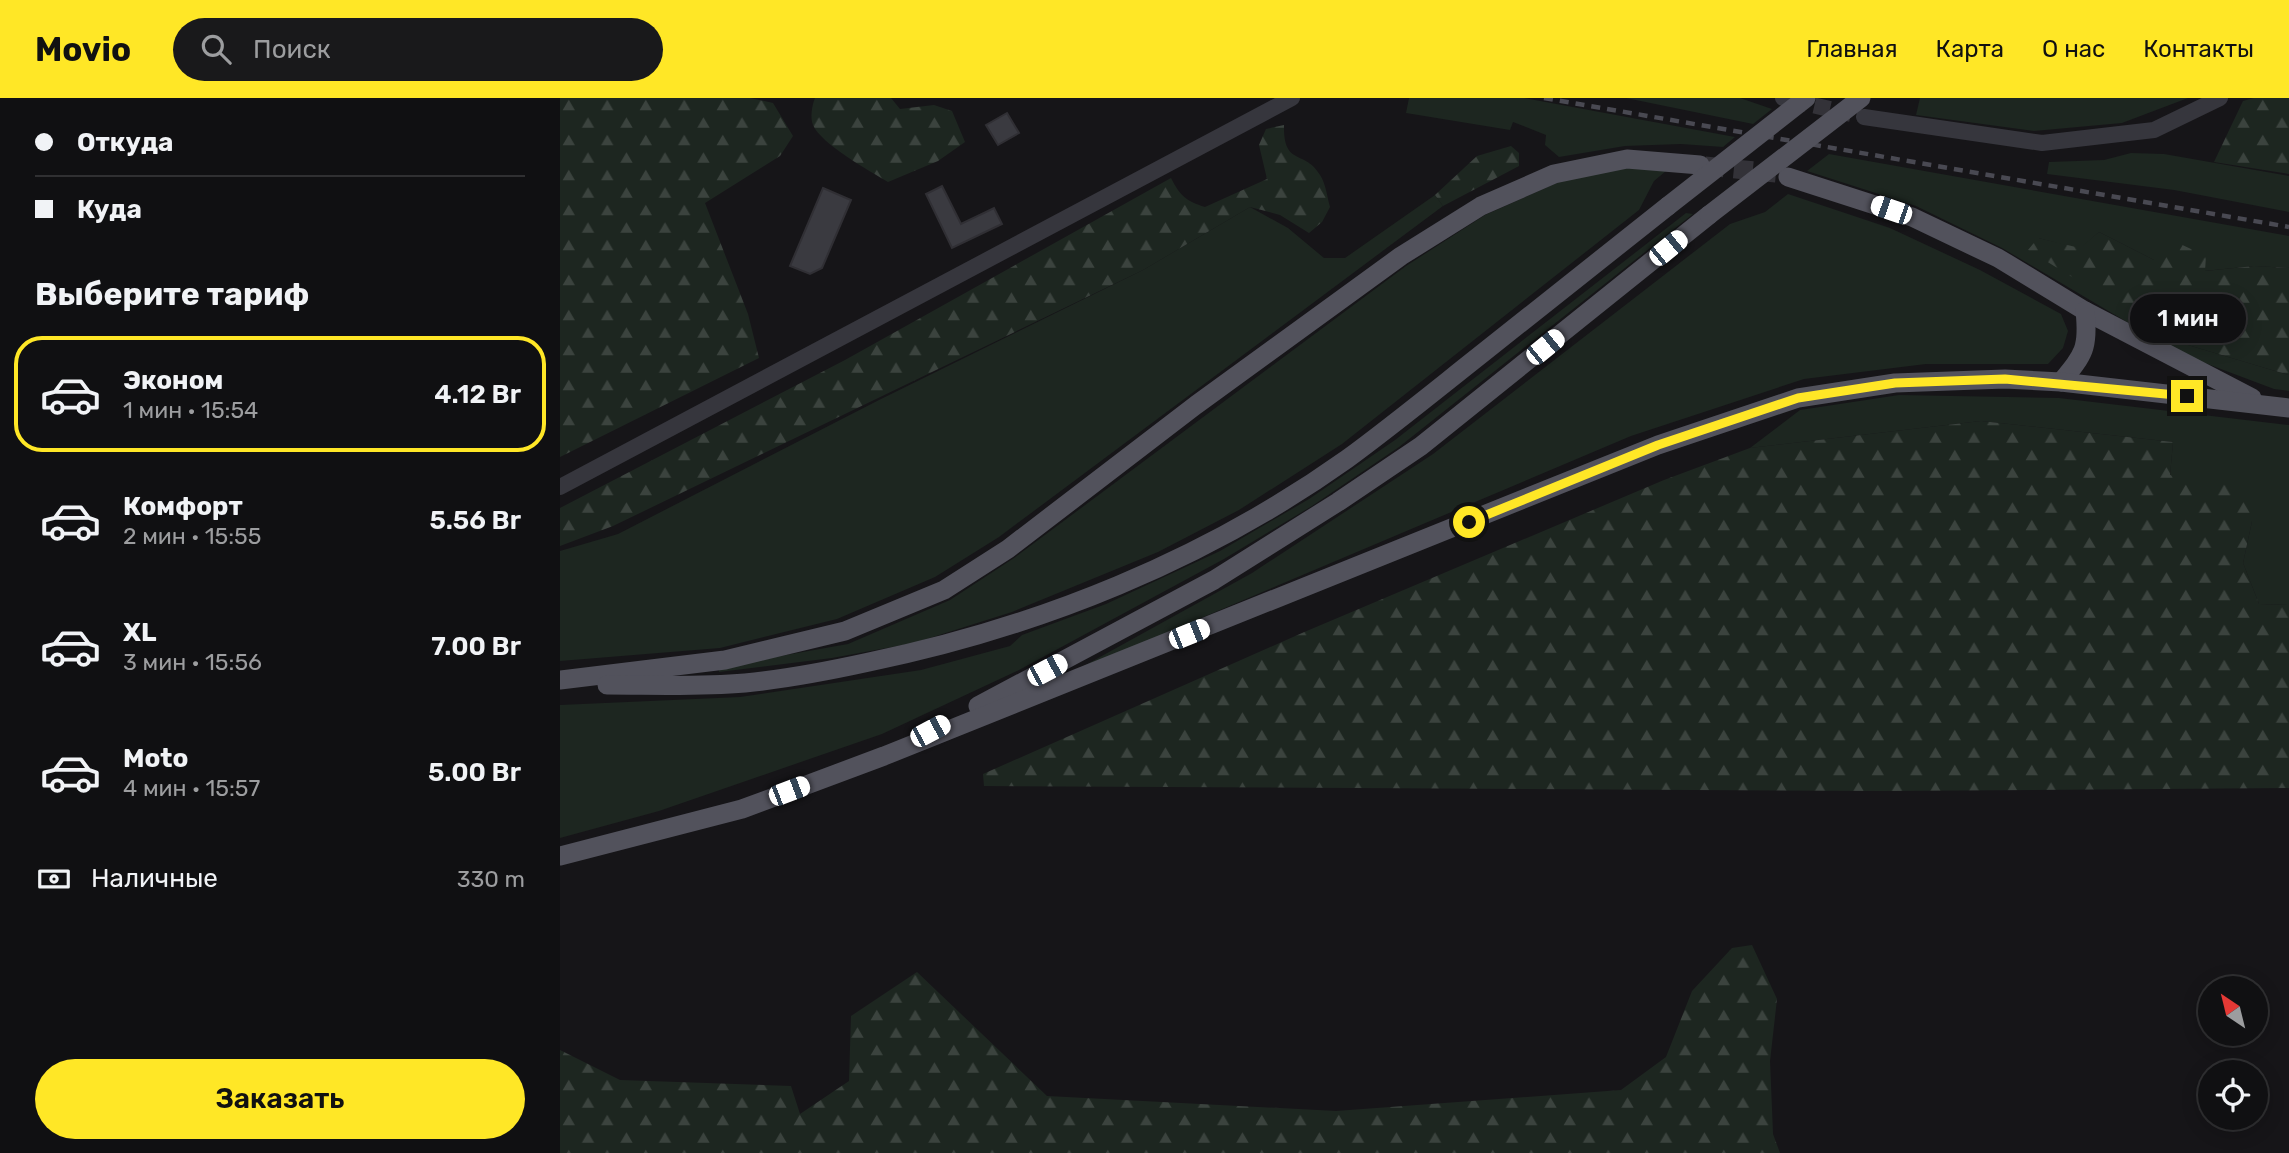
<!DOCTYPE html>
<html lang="ru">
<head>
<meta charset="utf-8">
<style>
	:root { --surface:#101012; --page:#19191b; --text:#f1f3f6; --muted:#9c9d9f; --line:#303032; --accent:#ffe726 }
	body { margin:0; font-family:Rubik,sans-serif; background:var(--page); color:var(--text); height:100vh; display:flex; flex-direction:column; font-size:26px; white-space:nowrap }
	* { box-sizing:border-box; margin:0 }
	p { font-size:23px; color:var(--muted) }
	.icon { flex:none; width:38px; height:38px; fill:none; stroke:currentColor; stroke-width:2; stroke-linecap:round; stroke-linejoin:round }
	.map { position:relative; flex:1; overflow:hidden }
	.drawer { display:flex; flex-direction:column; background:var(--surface); width:560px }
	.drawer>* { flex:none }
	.banner { display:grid; align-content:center; height:154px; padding:0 35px; background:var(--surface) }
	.needle { width:46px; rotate:325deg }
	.buttons { position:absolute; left:1638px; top:878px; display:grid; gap:14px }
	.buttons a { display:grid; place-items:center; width:70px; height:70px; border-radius:50%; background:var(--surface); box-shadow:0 4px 18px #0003,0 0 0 2px var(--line); font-size:35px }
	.end { position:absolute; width:32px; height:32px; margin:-16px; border:9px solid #ffe726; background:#111; box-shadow:0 0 0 4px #111 }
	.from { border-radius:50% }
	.bubble { position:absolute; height:49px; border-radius:24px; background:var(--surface); box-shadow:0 4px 18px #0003,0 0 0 2px var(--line); font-size:23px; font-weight:600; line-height:49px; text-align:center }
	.car { position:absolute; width:21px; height:42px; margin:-21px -10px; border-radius:9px; box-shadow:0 0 5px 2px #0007; background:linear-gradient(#fff 24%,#345 0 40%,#fff 0 76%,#345 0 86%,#fff 0) }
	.banner b { display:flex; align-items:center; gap:24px; height:66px; font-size:26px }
	.banner b+b { border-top:2px solid var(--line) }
	.banner i { width:18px; height:18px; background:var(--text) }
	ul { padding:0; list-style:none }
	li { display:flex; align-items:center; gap:21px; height:116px; margin:0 14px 10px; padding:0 21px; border:4px solid transparent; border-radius:28px }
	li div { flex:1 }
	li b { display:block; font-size:26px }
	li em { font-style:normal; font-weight:600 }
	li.active { border-color:var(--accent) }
	li>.icon { width:63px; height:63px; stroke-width:1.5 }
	h2 { padding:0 35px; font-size:32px; line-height:84px }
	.pay { display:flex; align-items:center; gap:18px; height:77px; padding:0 35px; font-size:26px }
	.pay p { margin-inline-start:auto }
	.primary-button { display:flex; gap:14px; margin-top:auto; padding:14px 35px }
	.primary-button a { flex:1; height:80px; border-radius:42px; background:var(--accent); color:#111; font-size:28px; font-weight:600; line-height:80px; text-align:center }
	header { display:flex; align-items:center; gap:42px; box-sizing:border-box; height:98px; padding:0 35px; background:var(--accent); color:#111 }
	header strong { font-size:33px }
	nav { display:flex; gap:38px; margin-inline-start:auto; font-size:24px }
	.search { width:490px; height:63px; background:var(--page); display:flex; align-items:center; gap:18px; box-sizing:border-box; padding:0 24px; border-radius:38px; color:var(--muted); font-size:26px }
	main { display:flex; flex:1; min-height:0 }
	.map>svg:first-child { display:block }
	.green { fill:#1d2620 }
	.forest { fill:url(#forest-firs) }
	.building { fill:#3a3a40; stroke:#302f34; stroke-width:2 }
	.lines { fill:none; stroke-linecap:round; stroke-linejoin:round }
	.minor-tunnel { stroke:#333238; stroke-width:16; stroke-dasharray:16 8; stroke-linecap:butt }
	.major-tunnel { stroke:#333238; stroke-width:19; stroke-dasharray:19 10; stroke-linecap:butt }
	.minor { stroke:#36363d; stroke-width:16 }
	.major { stroke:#52525c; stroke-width:19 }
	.rail { stroke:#494952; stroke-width:4.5; stroke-dasharray:9 7; stroke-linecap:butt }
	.major-bridge { stroke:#52525c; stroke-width:19 }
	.route { stroke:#ffe726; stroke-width:9 }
</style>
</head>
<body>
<header>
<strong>Movio</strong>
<div class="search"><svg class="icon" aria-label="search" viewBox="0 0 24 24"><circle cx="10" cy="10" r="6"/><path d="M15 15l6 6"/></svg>Поиск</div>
<nav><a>Главная</a><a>Карта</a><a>О нас</a><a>Контакты</a></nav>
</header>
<main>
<section class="drawer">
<div class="banner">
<b><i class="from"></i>Откуда</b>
<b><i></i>Куда</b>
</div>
<h2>Выберите тариф</h2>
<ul>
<li class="active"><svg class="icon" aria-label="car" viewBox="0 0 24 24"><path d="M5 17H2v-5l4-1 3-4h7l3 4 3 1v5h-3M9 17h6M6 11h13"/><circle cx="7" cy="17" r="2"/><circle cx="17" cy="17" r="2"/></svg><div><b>Эконом</b><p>1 мин · 15:54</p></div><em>4.12 Br</em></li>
<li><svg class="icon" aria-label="car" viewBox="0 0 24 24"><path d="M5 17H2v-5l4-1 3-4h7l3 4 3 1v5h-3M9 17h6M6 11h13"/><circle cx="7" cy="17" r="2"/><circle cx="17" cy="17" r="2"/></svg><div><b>Комфорт</b><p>2 мин · 15:55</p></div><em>5.56 Br</em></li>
<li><svg class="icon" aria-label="car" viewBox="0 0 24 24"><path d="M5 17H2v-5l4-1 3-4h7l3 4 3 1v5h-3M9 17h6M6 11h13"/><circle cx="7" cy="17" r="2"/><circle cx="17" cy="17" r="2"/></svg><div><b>XL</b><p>3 мин · 15:56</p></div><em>7.00 Br</em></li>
<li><svg class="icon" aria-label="car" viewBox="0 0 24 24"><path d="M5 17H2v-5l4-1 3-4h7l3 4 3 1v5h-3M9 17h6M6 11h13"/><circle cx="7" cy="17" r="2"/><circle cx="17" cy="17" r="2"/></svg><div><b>Moto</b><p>4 мин · 15:57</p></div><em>5.00 Br</em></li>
</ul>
<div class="pay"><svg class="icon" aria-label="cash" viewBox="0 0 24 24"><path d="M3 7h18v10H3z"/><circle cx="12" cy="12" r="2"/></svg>Наличные<p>330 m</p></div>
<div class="primary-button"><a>Заказать</a></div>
</section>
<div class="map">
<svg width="1729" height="1055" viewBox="0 0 1729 1055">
	<defs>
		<pattern id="forest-firs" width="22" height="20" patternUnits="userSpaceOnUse" patternTransform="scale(1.75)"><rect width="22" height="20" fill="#1d2620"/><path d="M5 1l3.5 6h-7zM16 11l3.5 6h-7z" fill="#3b433e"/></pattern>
	</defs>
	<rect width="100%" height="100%" fill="#161518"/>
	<g class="green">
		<path d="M 849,0 L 964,0 L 1175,39 L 1163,49 L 1121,46 L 1065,48 L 999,59 L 985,47 L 986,37 L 953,24 L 950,32 L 846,15 Z"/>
		<path d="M 1066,0 L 1180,0 L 1212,11 L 1193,26 Z"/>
		<path d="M 1360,0 L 1628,0 L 1562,25 L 1474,33 L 1356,17 Z"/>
		<path d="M 1571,55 L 1604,56 L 1729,78 L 1729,114 L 1614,92 L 1487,76 L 1489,64 L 1544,62 Z"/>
		<path d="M 1269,56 L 1729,138 L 1729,170 L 1694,168 L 1644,173 L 1594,162 L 1539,134 L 1520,151 L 1478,140 L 1618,244 L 1729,277 L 1729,293 L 1714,291 L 1621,256 L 1442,150 L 1356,108 L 1247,73 Z"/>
		<path d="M 1066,69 L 1106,73 L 1094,83 L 1079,112 L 782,346 L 679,412 L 598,454 L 452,514 L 354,545 L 272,560 L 159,574 L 159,569 L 288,546 L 390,502 L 454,460 L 846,168 L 925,117 L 999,84 Z"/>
		<path d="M 1228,96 L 1330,130 L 1420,172 L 1501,216 L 1508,233 L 1503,250 L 1488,266 L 1366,266 L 1244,281 L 1071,338 L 511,575 L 692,475 L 873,356 L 1170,126 L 1205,114 Z"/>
		<path d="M 875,97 L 883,108 L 439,439 L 375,479 L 277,521 L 160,550 L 0,563 L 0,453 L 58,436 L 319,302 L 583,172 L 690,109 L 728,130 L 764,160 L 785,160 Z"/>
		<path d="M 1126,115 L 1133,116 L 839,349 L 752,408 L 664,461 L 459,572 L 322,636 L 99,713 L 0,740 L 0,607 L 180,599 L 361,572 L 450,548 L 462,537 L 546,506 L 660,453 L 749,401 L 835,342 Z"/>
		<path d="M 1339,297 L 1499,300 L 1729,327 L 1729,507 L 1699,506 L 1683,465 L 1692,423 L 1610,377 L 1613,344 L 1421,323 L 1190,350 L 1240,312 Z"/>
	</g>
	<g class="forest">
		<path d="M 0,0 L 190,0 L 213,5 L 233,38 L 220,58 L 145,105 L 188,216 L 199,260 L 0,359 Z"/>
		<path d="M 255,0 L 331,0 L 340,11 L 374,7 L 392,13 L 405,44 L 378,63 L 328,84 C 310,73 261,46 253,27 C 250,20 252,7 255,0 Z"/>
		<path d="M 1694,0 L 1729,0 L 1729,76 L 1654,64 L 1683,3 Z"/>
		<path d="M 724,27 C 723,69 745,51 760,77 C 766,86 767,99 770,109 L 762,124 L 749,135 L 720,117 L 690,109 L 583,172 L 53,428 L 0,448 L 0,410 L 285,262 L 611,80 C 620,98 626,103 645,109 L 707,81 L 699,47 L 706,31 Z"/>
		<path d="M 951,48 L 959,55 L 959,68 L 883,108 L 875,97 L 917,58 Z"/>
		<path d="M 1539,134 L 1594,162 L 1616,144 L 1646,158 L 1645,173 L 1694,168 L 1729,170 L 1729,277 L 1618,244 L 1468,152 L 1478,140 L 1520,150 Z"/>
		<path d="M 1421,323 L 1613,344 L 1610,377 L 1685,387 L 1692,423 L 1683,465 L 1699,506 L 1729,507 L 1729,690 L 1322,693 L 424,688 L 423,676 L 742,535 L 1104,382 L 1190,350 Z"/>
		<path d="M 1192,847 L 1217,901 L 1210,963 L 1213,1036 L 1220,1055 L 0,1055 L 0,952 L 60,982 L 231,988 L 240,1016 L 289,983 L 291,918 L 357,874 L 487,998 L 776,1013 L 1061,992 L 1106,959 L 1132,893 L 1172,850 Z"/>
	</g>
	<g class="building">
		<path d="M 447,15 L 459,35 L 438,47 L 426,27 Z"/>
		<path d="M 382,88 L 401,126 L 434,110 L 442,126 L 392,150 L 366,96 Z"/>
		<path d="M 263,90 L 291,102 L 262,170 L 250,176 L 230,168 Z"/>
	</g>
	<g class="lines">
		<path class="minor-tunnel" d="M 1231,2 L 1291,16"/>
		<path class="major-tunnel" d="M 1145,68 L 1216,75"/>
		<g class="minor">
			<path d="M 1223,0 L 1226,1"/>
			<path d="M 1304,19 L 1482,45 L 1594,32 L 1660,0"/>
			<path d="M 0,389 L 732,0"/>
		</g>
		<g class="major">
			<path d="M 1228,79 L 1352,119 L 1438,160 L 1525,213 L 1692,300"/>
			<path d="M 1501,284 C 1524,256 1529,250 1525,213"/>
			<path d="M 0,582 L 165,562 L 285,533 L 384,492 L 448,451 L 636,307 L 841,158 L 921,108 L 994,76 L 1067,61 L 1140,67"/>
			<path d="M 47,587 C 93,587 139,589 185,585 C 226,581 268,573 309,564 C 479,529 645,462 787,361 C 832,328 876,292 919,258 C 982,208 1045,158 1108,108"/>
			<path d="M 418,608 L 654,482 L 778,404 L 861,348 L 1149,117"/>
			<path d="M 0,758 L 182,711 L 324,658 L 1098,347 L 1238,300 L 1335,285 L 1445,281 L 1501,284 L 1729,310"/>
		</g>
		<path class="rail" d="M 984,0 L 1729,129"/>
		<g class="major-bridge">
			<path d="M 1108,108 L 1246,0"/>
			<path d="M 1149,117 L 1301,0"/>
		</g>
	</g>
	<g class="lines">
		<path class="route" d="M 909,424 L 1098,347 L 1238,300 L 1335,285 L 1445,281 L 1627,298"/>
	</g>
</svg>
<div class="buttons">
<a><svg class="needle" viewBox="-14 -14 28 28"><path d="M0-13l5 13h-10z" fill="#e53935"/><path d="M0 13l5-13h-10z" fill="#9c9d9f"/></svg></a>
<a><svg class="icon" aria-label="locate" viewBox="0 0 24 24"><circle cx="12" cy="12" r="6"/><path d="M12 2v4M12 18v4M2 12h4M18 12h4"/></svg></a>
</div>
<i class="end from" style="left:909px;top:424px"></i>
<i class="end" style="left:1627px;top:298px"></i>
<div class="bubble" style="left:1570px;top:196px;width:116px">1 мин</div>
<i class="car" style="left:1331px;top:112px;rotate:289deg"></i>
<i class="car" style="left:1108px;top:150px;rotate:51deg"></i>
<i class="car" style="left:985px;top:249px;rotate:51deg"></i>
<i class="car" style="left:629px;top:536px;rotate:68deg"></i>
<i class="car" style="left:487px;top:572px;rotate:62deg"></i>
<i class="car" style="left:370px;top:633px;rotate:62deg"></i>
<i class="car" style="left:229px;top:693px;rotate:69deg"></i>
</div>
</main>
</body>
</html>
